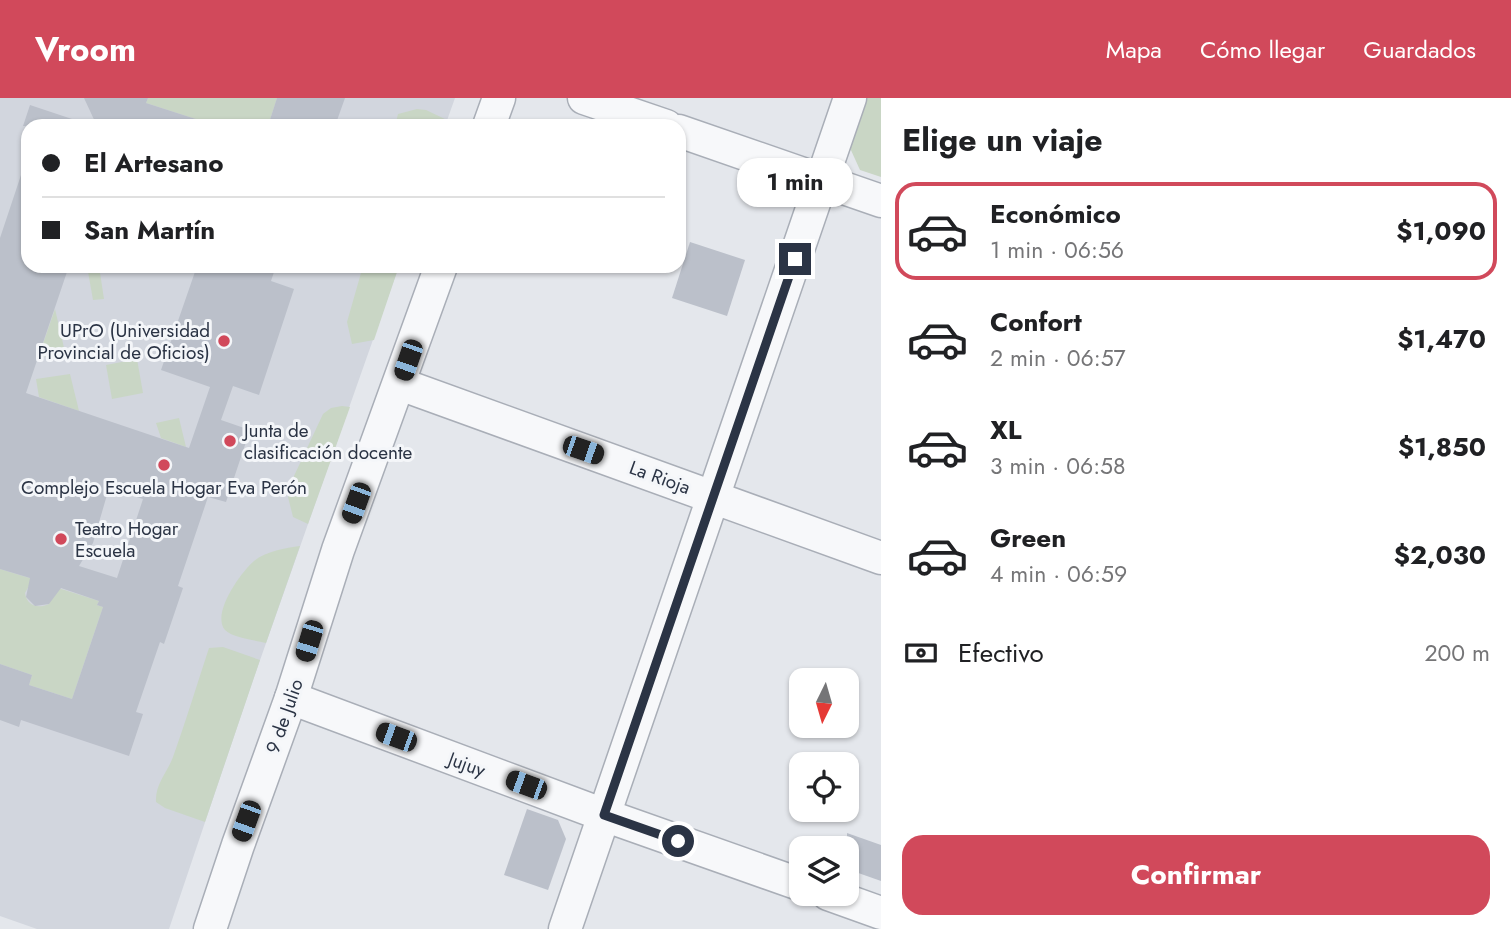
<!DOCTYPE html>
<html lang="es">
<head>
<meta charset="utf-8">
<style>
	:root { --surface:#fff; --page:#f6f6f6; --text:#202124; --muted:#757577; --line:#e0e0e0; --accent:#d1495b }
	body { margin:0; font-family:Jost,sans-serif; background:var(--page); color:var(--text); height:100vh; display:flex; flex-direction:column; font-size:26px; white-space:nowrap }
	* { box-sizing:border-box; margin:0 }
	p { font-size:23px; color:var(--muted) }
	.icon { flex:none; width:38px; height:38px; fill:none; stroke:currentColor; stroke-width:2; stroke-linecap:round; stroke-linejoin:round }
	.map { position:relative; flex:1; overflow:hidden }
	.side { display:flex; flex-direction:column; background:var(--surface); width:630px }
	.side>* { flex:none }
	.banner { position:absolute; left:21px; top:21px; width:665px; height:154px; border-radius:21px; box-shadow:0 2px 5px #0004; display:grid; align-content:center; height:154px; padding:0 21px; background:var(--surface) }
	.needle { width:46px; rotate:185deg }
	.buttons { position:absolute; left:789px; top:570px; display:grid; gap:14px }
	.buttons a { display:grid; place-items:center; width:70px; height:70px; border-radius:14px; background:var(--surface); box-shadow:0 2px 5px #0004; font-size:35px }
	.end { position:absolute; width:32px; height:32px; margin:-16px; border:9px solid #2b3445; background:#fff; box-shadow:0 0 0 4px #fff }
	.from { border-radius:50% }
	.bubble { position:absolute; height:49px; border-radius:21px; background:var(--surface); box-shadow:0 2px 5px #0004; font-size:23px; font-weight:700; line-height:49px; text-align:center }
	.car { position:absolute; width:21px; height:42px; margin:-21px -10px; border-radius:9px; box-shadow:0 0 5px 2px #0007; background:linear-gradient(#222 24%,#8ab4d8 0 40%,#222 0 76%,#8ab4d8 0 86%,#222 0) }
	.banner b { display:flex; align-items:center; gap:24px; height:66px; font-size:26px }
	.banner b+b { border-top:2px solid var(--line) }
	.banner i { width:18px; height:18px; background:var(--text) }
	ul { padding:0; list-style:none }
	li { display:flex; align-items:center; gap:21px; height:98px; margin:0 14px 10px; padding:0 7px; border:4px solid transparent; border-radius:21px }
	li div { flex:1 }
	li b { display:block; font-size:26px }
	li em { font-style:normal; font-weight:700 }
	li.active { border-color:var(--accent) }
	li>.icon { width:63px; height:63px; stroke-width:1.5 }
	h2 { padding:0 21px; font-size:32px; line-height:84px }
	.pay { display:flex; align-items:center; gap:18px; height:77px; padding:0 21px; font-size:26px }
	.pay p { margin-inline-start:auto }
	.cta { display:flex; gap:14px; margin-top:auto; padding:14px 21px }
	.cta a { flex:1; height:80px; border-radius:21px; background:var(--accent); color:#fff; font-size:28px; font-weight:700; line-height:80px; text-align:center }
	header { display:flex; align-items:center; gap:42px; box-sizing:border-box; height:98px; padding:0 35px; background:var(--accent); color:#fff }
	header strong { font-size:33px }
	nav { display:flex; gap:38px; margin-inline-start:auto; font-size:24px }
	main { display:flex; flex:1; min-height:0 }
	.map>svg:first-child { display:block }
	.built { fill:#d2d6de }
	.green { fill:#c9d6c5 }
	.building { fill:#bbc0ca; fill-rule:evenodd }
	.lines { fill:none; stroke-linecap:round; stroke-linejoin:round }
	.minor-casing { stroke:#a9aeb7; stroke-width:35 }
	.minor { stroke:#f7f8fa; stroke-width:32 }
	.route { stroke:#2b3445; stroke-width:9 }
	.poi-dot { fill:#d1495b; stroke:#f4f6f9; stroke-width:2.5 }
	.labels { text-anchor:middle; stroke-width:6; stroke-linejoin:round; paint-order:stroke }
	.poi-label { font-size:19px; fill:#2b3445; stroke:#f4f6f9; text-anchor:start }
	.street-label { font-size:19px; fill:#2b3445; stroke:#f4f6f9 }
</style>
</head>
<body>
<header>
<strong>Vroom</strong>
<nav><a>Mapa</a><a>Cómo llegar</a><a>Guardados</a></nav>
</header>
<main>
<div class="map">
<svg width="881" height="831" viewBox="0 0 881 831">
	<rect width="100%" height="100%" fill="#e4e7ec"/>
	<path class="built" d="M 0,0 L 455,0 L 445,28 L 28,28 L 28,168 L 399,168 L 253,582 L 169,831 L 37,831 L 0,818 Z"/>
	<g class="green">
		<path d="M 148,0 L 277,0 L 268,28 L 217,28 L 146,5 Z"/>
		<path d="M 867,0 L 881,0 L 881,79 L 860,72 L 850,50 Z"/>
		<path d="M 417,11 L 426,12 L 447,22 L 445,28 L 395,28 L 398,16 Z"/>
		<path d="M 87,168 L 99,168 L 104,201 L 93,202 Z"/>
		<path d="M 363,168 L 399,168 L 374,242 L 352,246 L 347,224 Z"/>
		<path d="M 55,211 L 65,254 L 38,260 Z"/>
		<path d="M 137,261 L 143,295 L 112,301 L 106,267 Z"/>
		<path d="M 70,276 L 79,313 L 39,299 L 36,281 Z"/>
		<path d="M 342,308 L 350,309 L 308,426 L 293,419 L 288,399 L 294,378 L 323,316 L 331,310 Z"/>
		<path d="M 179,320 L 186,349 L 161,340 L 156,325 Z"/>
		<path d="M 300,448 L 266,545 C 255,542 233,540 225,532 C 211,516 241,474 254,463 C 266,453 286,450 300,448 Z"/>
		<path d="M 0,471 L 36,482 L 30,486 L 25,495 C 27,508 38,511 49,506 L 55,493 L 52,488 L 99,503 L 97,507 L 103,509 L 72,601 L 29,587 L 32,577 L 0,566 Z"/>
		<path d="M 223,549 L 260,562 L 205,724 L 165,710 L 156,704 C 155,686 167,675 173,659 C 186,623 197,586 209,550 Z"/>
	</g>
	<g class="building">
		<path d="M 84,0 L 148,0 L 146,5 L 205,24 L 205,28 L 97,28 Z"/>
		<path d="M 277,0 L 345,0 L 335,28 L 268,28 Z"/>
		<path d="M 30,7 L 84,25 L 84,28 L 23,28 Z"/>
		<path d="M 25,65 L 28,65 L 28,168 L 69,168 L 26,295 L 189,350 L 210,289 L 161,272 L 197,168 L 276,168 L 271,183 L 294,191 L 259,297 L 233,288 L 221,322 L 250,332 L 226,404 L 208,399 L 178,488 L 183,490 L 164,546 L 160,544 L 136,614 L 143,616 L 129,658 L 21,622 L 19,629 L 0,622 L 0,566 L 32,577 L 29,587 L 72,601 L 103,509 L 97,507 L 99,503 L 61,490 L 49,506 L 35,508 L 26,499 L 30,480 L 0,471 L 0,140 ZM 109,390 L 143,401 L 117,480 L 79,468 L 93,445 Z"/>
		<path d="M 690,144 L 745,162 L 727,218 L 672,200 Z"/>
		<path d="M 527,711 L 558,722 L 566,741 L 548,792 L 504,777 Z"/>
		<path d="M 847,735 L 881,747 L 881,783 L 847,771 Z"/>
	</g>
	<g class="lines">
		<g class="minor-casing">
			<g id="minor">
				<path d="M 584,0 L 666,28"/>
				<path d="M 489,28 L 499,0"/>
				<path d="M 679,33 L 881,103"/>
				<path d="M 400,286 L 881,460"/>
				<path d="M 291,600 L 604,717 L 802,787"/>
				<path d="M 828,796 L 881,815"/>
				<path d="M 210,831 L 238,747 L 291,600 L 338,452 L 441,168"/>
				<path d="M 565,831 L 850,0"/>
			</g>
		</g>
		<use href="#minor" class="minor"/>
	</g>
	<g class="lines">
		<path class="route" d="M 678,743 L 604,717 L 795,161"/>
	</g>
	<g class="poi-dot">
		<circle cx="224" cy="243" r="7"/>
		<circle cx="230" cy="343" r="7"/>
		<circle cx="164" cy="367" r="7"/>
		<circle cx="61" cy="441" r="7"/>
	</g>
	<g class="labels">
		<g class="poi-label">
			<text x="210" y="239" text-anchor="end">UPrO (Universidad<tspan x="210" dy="22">Provincial de Oficios)</tspan></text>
			<text x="244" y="339">Junta de<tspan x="244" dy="22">clasificación docente</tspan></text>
			<text x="164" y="396" text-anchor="middle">Complejo Escuela Hogar Eva Perón</text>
			<text x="75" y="437">Teatro Hogar<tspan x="75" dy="22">Escuela</tspan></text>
		</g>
		<g class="street-label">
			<text transform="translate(660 379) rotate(20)" y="7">La Rioja</text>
			<text transform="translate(284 618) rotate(-71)" y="7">9 de Julio</text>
			<text transform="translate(467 666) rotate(20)" y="7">Jujuy</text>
		</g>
	</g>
</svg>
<div class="buttons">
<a><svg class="needle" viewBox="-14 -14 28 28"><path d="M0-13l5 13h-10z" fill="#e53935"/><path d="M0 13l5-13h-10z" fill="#757577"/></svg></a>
<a><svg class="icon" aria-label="locate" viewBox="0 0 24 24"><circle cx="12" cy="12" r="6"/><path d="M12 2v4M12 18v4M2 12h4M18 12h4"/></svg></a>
<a><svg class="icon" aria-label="layers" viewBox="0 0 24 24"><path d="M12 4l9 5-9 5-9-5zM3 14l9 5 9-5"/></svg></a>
</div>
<i class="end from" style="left:678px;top:743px"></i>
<i class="end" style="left:795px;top:161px"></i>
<div class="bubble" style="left:737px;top:60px;width:116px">1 min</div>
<i class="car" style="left:408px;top:262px;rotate:199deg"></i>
<i class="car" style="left:583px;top:352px;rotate:109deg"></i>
<i class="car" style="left:356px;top:405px;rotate:200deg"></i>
<i class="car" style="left:309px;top:543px;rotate:197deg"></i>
<i class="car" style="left:396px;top:639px;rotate:290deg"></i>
<i class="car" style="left:526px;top:687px;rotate:290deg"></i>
<i class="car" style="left:246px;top:723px;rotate:200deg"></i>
<div class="banner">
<b><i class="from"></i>El Artesano</b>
<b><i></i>San Martín</b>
</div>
</div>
<section class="side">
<h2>Elige un viaje</h2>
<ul>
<li class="active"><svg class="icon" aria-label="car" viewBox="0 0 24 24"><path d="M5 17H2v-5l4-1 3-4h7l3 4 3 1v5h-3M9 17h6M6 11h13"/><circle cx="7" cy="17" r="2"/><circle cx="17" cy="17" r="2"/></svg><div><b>Económico</b><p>1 min · 06:56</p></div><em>$1,090</em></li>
<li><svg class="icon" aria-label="car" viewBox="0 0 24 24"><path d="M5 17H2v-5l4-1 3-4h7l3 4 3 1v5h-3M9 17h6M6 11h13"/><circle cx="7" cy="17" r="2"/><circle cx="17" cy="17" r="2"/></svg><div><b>Confort</b><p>2 min · 06:57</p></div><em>$1,470</em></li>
<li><svg class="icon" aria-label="car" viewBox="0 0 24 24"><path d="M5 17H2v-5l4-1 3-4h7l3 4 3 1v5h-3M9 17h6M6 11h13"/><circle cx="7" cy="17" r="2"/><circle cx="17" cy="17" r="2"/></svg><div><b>XL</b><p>3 min · 06:58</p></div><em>$1,850</em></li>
<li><svg class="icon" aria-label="car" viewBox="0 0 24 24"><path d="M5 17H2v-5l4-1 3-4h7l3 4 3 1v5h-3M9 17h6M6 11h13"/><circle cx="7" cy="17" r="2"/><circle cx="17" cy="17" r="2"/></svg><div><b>Green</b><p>4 min · 06:59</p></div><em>$2,030</em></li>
</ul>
<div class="pay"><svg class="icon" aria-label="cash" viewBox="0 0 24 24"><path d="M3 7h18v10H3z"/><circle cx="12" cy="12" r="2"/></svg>Efectivo<p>200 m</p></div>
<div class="cta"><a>Confirmar</a></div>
</section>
</main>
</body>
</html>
